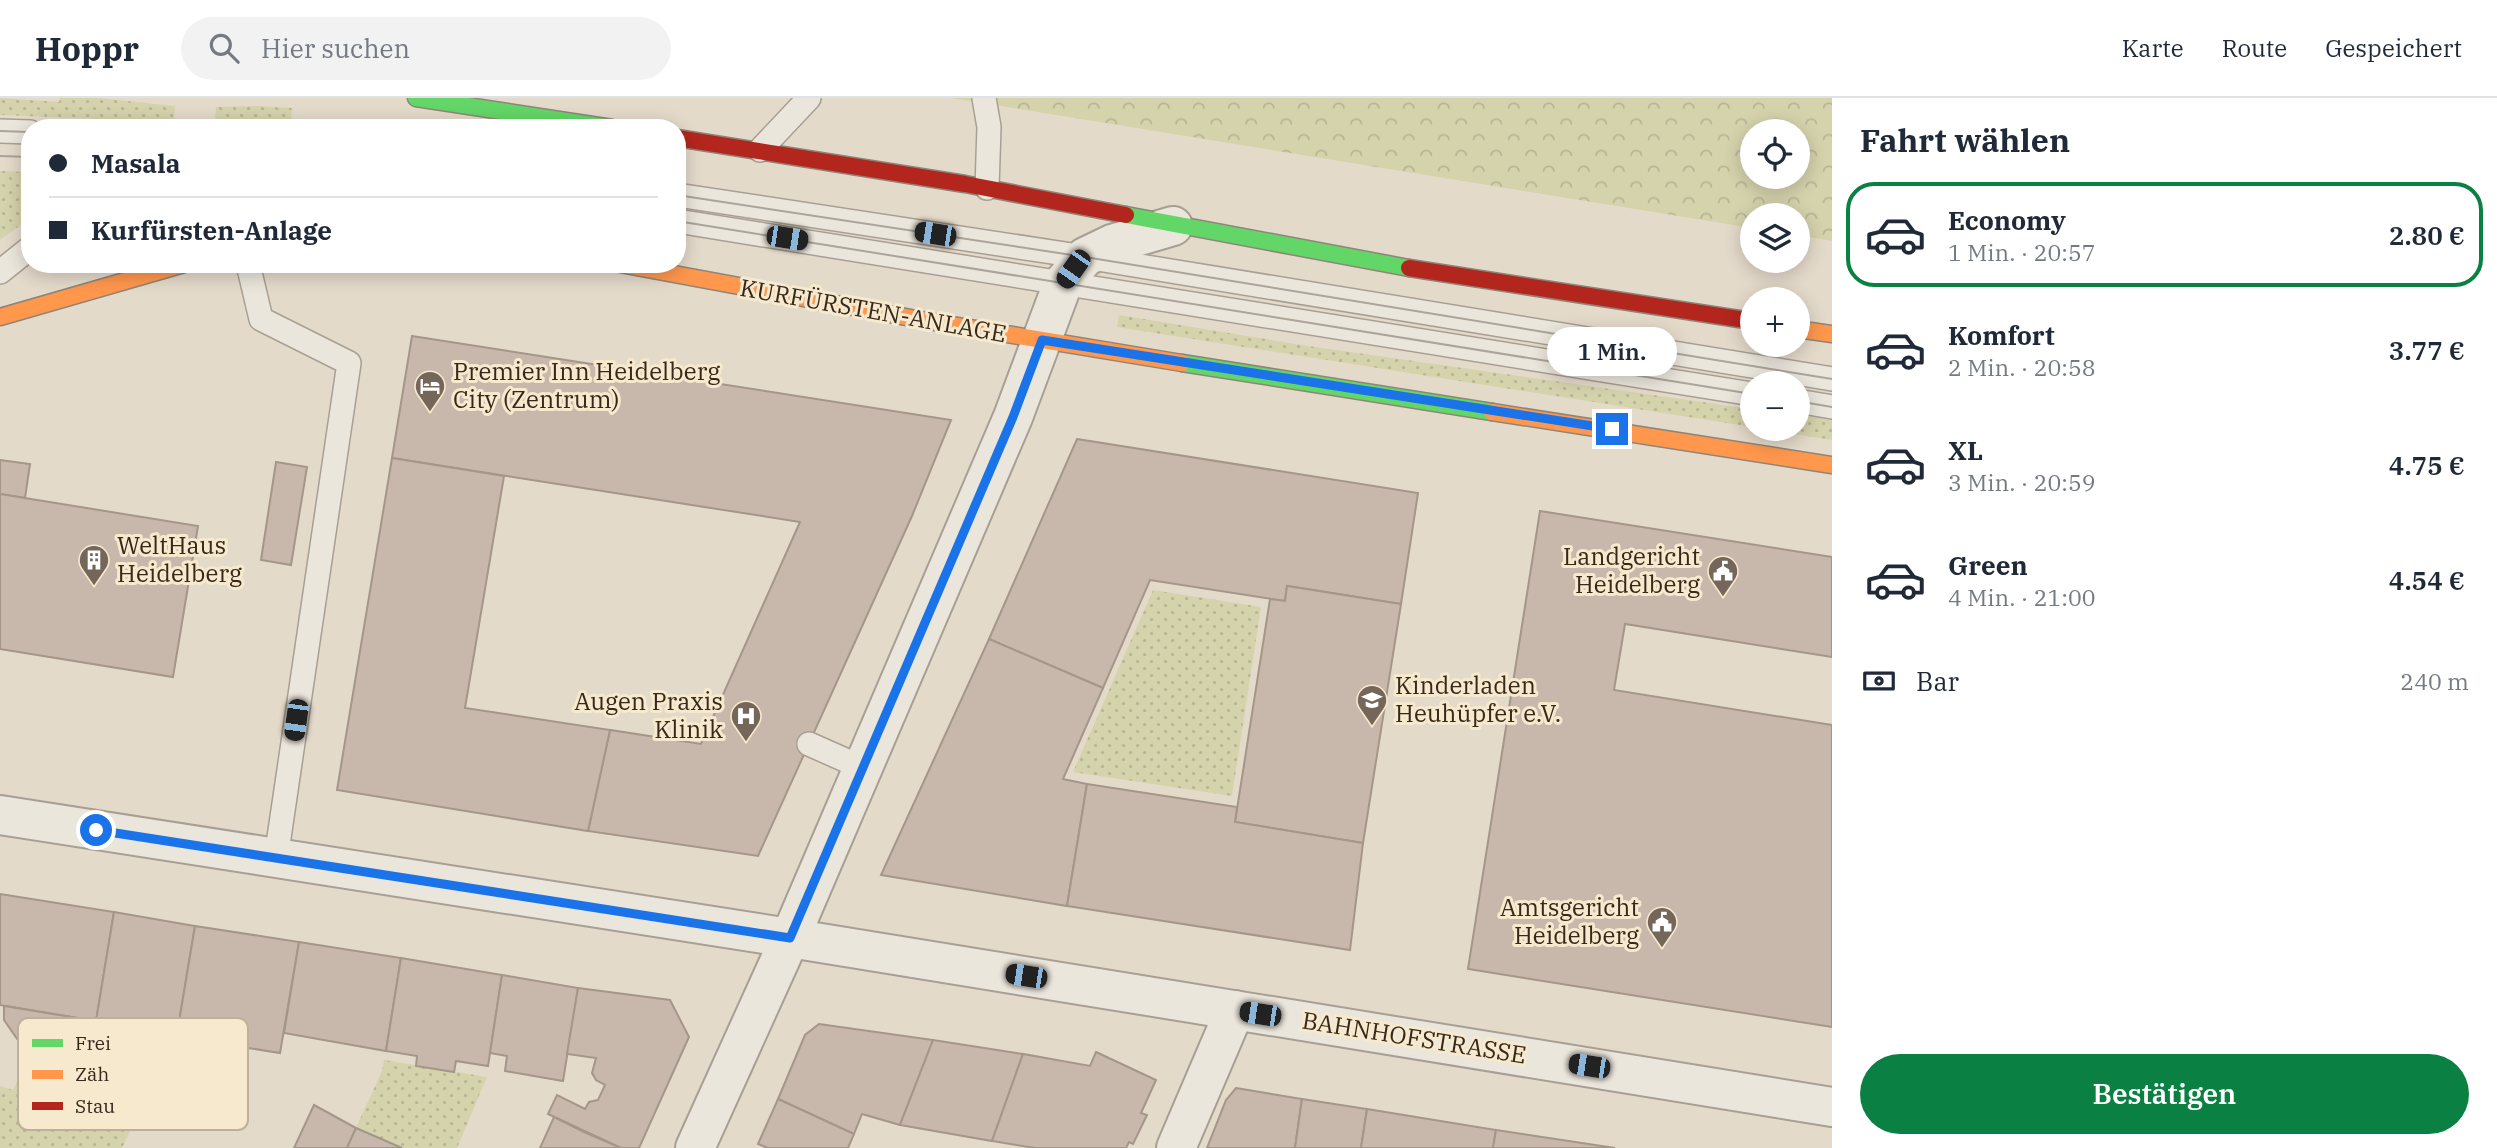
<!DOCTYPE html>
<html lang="de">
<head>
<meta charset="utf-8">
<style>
	:root { --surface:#fff; --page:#f2f2f3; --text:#1f2937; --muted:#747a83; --line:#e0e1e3; --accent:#0b8043 }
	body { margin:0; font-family:"IBM Plex Serif",serif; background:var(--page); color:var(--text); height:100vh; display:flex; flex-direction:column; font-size:26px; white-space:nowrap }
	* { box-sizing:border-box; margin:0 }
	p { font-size:23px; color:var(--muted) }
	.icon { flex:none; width:38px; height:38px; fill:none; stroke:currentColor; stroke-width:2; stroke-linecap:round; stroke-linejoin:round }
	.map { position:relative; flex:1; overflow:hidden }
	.panel { display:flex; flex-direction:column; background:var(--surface); width:665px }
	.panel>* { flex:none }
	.guide { position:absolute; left:21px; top:21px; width:665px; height:154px; border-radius:28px; box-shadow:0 4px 18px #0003; display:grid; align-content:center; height:154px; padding:0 28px; background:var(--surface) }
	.controls { position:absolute; left:1740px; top:21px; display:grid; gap:14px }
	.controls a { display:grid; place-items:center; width:70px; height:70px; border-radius:50%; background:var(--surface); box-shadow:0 4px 18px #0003; font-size:35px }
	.end { position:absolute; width:32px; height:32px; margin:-16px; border:9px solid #1a73e8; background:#fff; box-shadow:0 0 0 4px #fff }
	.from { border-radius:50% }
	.bubble { position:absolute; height:49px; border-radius:24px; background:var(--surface); box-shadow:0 4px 18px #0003; font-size:23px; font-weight:600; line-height:49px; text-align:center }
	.car { position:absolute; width:21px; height:42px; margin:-21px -10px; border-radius:9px; box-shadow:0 0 5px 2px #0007; background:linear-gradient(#222 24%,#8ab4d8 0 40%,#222 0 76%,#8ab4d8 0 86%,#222 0) }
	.guide b { display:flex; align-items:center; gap:24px; height:66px; font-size:26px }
	.guide b+b { border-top:2px solid var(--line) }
	.guide i { width:18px; height:18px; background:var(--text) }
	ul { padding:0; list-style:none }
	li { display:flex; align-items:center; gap:21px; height:105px; margin:0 14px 10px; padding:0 14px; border:4px solid transparent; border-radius:28px }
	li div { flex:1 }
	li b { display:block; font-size:26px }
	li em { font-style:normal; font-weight:600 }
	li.selected { border-color:var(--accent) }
	li>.icon { width:63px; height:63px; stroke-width:1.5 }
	h2 { padding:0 28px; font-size:32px; line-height:84px }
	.pay { display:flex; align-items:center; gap:18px; height:77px; padding:0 28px; font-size:26px }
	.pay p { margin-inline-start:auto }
	.button { display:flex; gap:14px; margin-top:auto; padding:14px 28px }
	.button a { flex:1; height:80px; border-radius:42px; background:var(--accent); color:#fff; font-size:28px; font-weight:600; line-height:80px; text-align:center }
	header { display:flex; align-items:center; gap:42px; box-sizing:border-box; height:98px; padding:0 35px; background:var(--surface); border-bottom:2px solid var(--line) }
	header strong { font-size:33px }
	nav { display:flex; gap:38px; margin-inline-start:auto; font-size:24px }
	.search { width:490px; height:63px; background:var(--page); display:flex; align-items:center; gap:18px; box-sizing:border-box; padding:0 24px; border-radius:38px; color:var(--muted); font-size:26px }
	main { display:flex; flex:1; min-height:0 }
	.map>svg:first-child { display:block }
	.grass { fill:url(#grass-dots) }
	.park { fill:url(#park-crowns); fill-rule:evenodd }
	.building { fill:#c8b8ab; stroke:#a49689; stroke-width:2 }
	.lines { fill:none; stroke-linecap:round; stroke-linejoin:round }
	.lane-casing { stroke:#a89f94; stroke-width:26 }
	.street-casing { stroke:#a89f94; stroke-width:42 }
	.fast-casing { stroke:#8e857a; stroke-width:19 }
	.slow-casing { stroke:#8e857a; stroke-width:19 }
	.jam-casing { stroke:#8e857a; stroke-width:19 }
	.lane { stroke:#ebe6dc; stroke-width:23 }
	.street { stroke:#ebe6dc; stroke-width:38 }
	.fast { stroke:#63d668; stroke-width:16 }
	.slow { stroke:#ff974d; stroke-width:16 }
	.jam { stroke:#b3261e; stroke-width:16 }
	.tram { stroke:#aaa49c; stroke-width:2 }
	.route { stroke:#1a73e8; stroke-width:9 }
	.labels { text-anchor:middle; stroke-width:6; stroke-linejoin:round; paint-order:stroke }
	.street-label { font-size:24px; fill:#37281c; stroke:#f6e9ce }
	.poi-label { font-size:24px; fill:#37281c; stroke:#f6e9ce; text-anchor:start }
	.key { fill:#f6e9ce; stroke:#bdaf99; stroke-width:2 }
	.key-label { font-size:19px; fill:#37281c }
</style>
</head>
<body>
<header>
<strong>Hoppr</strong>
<div class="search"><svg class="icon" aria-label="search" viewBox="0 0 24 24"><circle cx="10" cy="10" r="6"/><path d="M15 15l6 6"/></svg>Hier suchen</div>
<nav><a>Karte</a><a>Route</a><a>Gespeichert</a></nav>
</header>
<main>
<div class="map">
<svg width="1832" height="1050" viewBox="0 0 1832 1050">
	<defs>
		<pattern id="grass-dots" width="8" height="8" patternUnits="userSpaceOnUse" patternTransform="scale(1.75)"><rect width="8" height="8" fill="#d5d3ac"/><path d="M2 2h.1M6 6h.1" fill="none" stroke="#b7b593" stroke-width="1.8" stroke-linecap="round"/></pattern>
		<pattern id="park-crowns" width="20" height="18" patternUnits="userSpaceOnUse" patternTransform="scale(1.75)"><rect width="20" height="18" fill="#d5d3ac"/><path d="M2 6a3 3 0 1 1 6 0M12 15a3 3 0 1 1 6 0" fill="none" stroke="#b7b593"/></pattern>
	</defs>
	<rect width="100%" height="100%" fill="#e4daca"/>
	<g class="grass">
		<path d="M 0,0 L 59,4 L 60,0 L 97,0 L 175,8 L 174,24 L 0,17 Z"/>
		<path d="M 256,8 L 292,10 L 291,30 L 215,25 L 216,9 Z"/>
		<path d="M 0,73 L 30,74 L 30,120 L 0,142 Z"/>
		<path d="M 1119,217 L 1308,248 L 1752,311 L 1752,329 L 1117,229 Z"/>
		<path d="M 1797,317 L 1832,322 L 1832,342 L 1762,331 L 1797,331 Z"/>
		<path d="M 1153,492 L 1261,509 L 1232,698 L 1073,674 Z"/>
		<path d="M 59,952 L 91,956 L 153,986 L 122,1050 L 0,1050 L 0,988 L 13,992 L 24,970 L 58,971 Z"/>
		<path d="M 384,962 L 487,979 L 457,1050 L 402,1050 L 356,1030 L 382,973 Z"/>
	</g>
	<path class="park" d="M 951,0 L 1832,0 L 1832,143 L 1797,137 L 1797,117 L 1752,117 L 1752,130 ZM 1752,33 L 1797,33 L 1797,79 L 1752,79 Z"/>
	<g class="building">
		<path d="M 412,238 L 951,322 L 912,418 L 758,758 L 588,733 L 610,632 L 701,646 L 800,424 L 392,360 Z"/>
		<path d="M 1077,341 L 1418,395 L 1401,506 L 1287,488 L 1285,503 L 1150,482 L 1103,590 L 989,541 Z"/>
		<path d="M 392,360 L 504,378 L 465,610 L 610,632 L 588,733 L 337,692 Z"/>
		<path d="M 0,362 L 30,366 L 25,400 L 0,396 Z"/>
		<path d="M 276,364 L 307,369 L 291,467 L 261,462 Z"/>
		<path d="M 0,396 L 198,428 L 173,579 L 0,551 Z"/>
		<path d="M 1540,413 L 1832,459 L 1832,559 L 1625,526 L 1614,592 L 1832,627 L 1832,929 L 1468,871 Z"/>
		<path d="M 1287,488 L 1401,506 L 1363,745 L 1235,724 L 1270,501 L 1285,503 Z"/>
		<path d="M 989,541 L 1103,590 L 1063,681 L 1087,686 L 1067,808 L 881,777 Z"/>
		<path d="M 1087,686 L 1237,709 L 1235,724 L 1363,745 L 1350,852 L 1067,808 Z"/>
		<path d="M 0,796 L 114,814 L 96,923 L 0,907 Z"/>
		<path d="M 114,814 L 195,828 L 177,936 L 96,923 Z"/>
		<path d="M 195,828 L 299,844 L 280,955 L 192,941 L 177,936 Z"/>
		<path d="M 299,844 L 401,860 L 386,953 L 284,935 Z"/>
		<path d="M 401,860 L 502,877 L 488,968 L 456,963 L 454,974 L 416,968 L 417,958 L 386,953 Z"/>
		<path d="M 502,877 L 578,890 L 563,983 L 505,973 L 507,958 L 490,955 Z"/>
		<path d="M 578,890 L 670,902 L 689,939 L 639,1050 L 621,1050 L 548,1016 L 557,997 L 585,1011 L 589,1004 L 598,1002 L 605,987 L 596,982 L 592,975 L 596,960 L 567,956 Z"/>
		<path d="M 4,908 L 96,923 L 177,936 L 153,986 L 91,956 L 20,945 L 4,922 Z"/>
		<path d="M 819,926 L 933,942 L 900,1027 L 862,1016 L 854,1036 L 778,1001 L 805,937 Z"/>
		<path d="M 933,942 L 1023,956 L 992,1043 L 900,1027 Z"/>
		<path d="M 1096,954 L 1156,982 L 1141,1015 L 1147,1017 L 1133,1046 L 1129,1044 L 1126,1050 L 1035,1050 L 992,1043 L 1023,956 L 1090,968 Z"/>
		<path d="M 1236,990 L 1302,1001 L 1295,1050 L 1207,1050 L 1226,1002 Z"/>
		<path d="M 778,1001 L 854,1036 L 848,1050 L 768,1050 L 758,1046 Z"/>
		<path d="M 1302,1001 L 1367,1011 L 1361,1050 L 1295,1050 Z"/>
		<path d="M 314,1007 L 356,1030 L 347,1050 L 294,1050 Z"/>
		<path d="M 1367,1011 L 1496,1032 L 1493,1050 L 1361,1050 Z"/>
		<path d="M 554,1019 L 584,1034 L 621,1050 L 540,1050 Z"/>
		<path d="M 356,1030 L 402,1050 L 347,1050 Z"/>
		<path d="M 1496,1032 L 1615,1050 L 1493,1050 Z"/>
	</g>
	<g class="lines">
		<g class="lane-casing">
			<g id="lane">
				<path d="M 984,0 L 989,29 L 987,90"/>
				<path d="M 0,33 L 30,34"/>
				<path d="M 760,52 L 809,0"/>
				<path d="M 677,97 L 1085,159 L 1832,281"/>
				<path d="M 677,123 L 1752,296"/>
				<path d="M 248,166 L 261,221 L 349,265 L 276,760"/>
				<path d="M 0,174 L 30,150"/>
				<path d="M 1797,303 L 1832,309"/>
				<path d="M 809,646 L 863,670"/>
			</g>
		</g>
		<g class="street-casing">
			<g id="street">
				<path d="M 0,717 L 790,840 L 1832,1009"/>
				<path d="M 695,1050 L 790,840 L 1013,319 L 1063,185 L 1085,159 L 1112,146 L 1173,128"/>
				<path d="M 1176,1050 L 1235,912"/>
			</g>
		</g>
		<g class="fast-casing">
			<g id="fast">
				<path d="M 416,0 L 612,30"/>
				<path d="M 1126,117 L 1409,170"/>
				<path d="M 1182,265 L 1492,314"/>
			</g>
		</g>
		<g class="slow-casing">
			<g id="slow">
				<path d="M 620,166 L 922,222 L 1182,265"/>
				<path d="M 0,219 L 184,166"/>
				<path d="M 1797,231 L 1832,236"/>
				<path d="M 1492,314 L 1832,367"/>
			</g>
		</g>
		<g class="jam-casing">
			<g id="jam">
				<path d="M 677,40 L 965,86 L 1126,117"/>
				<path d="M 1409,170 L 1752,223"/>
			</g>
		</g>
		<use href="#lane" class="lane"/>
		<use href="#street" class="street"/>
		<use href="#fast" class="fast"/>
		<use href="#slow" class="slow"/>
		<use href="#jam" class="jam"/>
		<g class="tram">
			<path d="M 0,33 L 30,34"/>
			<path d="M 0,58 L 30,59"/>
			<path d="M 677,97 L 1085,159 L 1832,281"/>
			<path d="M 677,123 L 1752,296"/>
			<path d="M 1797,303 L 1832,309"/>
		</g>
	</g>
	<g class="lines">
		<path class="route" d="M 96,732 L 790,840 L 1013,319 L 1042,242 L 1612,331"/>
	</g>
	<defs>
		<g id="hotel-pin" transform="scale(1.575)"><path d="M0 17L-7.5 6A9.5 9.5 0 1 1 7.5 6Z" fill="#746659" stroke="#f6e9ce"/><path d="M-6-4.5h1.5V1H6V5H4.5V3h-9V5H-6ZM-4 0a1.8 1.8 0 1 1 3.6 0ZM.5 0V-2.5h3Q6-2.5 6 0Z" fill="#fff"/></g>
		<g id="building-pin" transform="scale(1.575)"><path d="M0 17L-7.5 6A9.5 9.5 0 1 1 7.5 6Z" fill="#746659" stroke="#f6e9ce"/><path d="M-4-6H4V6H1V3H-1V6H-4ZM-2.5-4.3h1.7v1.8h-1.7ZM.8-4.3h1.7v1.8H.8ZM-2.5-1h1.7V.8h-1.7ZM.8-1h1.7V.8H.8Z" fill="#fff"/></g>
		<g id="civic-pin" transform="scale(1.575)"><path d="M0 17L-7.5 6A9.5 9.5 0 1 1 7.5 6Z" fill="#746659" stroke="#f6e9ce"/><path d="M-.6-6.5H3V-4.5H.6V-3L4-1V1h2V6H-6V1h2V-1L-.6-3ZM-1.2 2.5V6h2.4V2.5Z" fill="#fff"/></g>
		<g id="school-pin" transform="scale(1.575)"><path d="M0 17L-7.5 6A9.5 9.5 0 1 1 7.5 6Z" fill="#746659" stroke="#f6e9ce"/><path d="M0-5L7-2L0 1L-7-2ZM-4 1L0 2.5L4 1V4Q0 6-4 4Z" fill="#fff"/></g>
		<g id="hospital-pin" transform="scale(1.575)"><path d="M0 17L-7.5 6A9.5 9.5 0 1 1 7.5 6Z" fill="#746659" stroke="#f6e9ce"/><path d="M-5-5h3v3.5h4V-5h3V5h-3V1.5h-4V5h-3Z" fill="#fff"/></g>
	</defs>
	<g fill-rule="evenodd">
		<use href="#hotel-pin" x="430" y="288"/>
		<use href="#building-pin" x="94" y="462"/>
		<use href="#civic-pin" x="1723" y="473"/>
		<use href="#school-pin" x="1372" y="602"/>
		<use href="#hospital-pin" x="746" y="618"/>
		<use href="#civic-pin" x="1662" y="824"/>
	</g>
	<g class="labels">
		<g class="street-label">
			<text transform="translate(873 213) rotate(10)" y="8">KURFÜRSTEN-ANLAGE</text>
			<text transform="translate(1414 940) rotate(9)" y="8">BAHNHOFSTRASSE</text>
		</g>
		<g class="poi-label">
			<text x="453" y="282">Premier Inn Heidelberg<tspan x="453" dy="28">City (Zentrum)</tspan></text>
			<text x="117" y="456">WeltHaus<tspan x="117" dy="28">Heidelberg</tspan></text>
			<text x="1700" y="467" text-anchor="end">Landgericht<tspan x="1700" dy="28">Heidelberg</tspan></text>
			<text x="1395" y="596">Kinderladen<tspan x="1395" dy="28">Heuhüpfer e.V.</tspan></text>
			<text x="723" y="612" text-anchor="end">Augen Praxis<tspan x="723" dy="28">Klinik</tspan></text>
			<text x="1639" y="818" text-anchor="end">Amtsgericht<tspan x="1639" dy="28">Heidelberg</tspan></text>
		</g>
	</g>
	<rect x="18" y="920" width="230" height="112" rx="10" class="key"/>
	<rect x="32" y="941" width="31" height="8" fill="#63d668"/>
	<rect x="32" y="972" width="31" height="9" fill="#ff974d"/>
	<rect x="32" y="1004" width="31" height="8" fill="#b3261e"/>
	<g class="key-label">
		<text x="75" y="952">Frei</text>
		<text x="75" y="983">Zäh</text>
		<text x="75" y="1015">Stau</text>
	</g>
</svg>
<div class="controls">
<a><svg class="icon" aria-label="locate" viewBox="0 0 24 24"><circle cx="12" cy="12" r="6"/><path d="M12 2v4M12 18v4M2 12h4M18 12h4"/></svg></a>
<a><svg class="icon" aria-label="layers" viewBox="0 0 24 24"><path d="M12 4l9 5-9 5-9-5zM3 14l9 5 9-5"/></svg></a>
<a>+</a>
<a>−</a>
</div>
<i class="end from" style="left:96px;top:732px"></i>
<i class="end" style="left:1612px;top:331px"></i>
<div class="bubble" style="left:1547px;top:229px;width:130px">1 Min.</div>
<i class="car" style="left:935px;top:136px;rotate:279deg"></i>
<i class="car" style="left:787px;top:140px;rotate:99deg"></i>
<i class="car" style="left:1073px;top:171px;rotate:215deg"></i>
<i class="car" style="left:296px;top:622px;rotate:188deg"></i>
<i class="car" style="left:1026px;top:878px;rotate:279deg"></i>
<i class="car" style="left:1260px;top:916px;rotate:279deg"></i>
<i class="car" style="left:1589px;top:968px;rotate:279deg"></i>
<div class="guide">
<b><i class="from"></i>Masala</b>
<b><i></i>Kurfürsten-Anlage</b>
</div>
</div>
<section class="panel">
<h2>Fahrt wählen</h2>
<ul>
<li class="selected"><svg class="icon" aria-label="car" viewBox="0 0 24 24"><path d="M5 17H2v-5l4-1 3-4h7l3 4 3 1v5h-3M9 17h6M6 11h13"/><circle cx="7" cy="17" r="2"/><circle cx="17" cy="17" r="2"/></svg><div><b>Economy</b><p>1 Min. · 20:57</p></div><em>2.80 €</em></li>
<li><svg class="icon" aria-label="car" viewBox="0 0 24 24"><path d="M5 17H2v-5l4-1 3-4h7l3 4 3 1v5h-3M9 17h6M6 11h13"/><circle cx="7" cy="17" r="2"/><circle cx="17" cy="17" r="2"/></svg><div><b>Komfort</b><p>2 Min. · 20:58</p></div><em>3.77 €</em></li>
<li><svg class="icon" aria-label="car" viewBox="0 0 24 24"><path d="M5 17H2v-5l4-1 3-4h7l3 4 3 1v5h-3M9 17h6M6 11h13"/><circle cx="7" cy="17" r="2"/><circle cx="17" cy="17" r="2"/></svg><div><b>XL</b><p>3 Min. · 20:59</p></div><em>4.75 €</em></li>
<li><svg class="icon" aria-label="car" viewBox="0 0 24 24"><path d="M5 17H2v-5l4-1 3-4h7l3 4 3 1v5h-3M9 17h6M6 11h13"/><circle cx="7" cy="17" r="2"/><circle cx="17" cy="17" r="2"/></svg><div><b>Green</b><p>4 Min. · 21:00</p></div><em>4.54 €</em></li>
</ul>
<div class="pay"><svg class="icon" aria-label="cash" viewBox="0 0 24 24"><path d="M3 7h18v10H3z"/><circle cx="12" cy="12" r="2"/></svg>Bar<p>240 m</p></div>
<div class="button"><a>Bestätigen</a></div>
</section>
</main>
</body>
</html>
